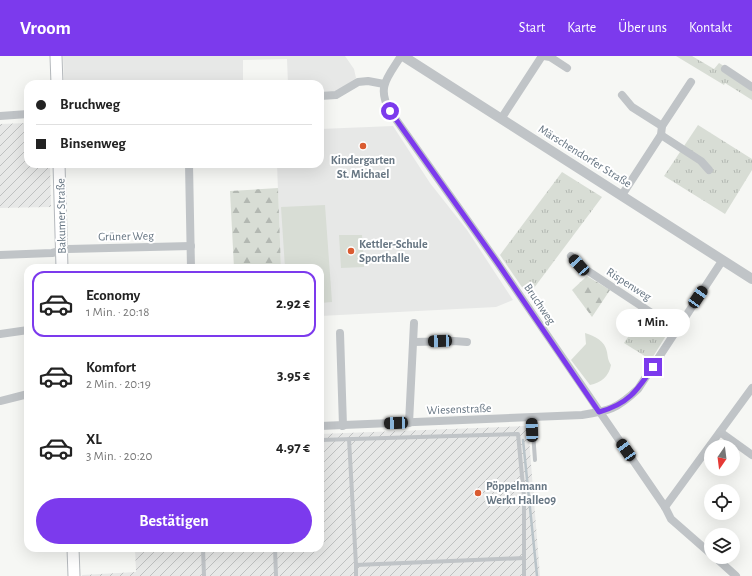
<!DOCTYPE html>
<html lang="de">
<head>
<meta charset="utf-8">
<style>
	:root { --surface:#fff; --page:#f6f6f6; --text:#222; --muted:#767676; --line:#e0e0e0; --accent:#7c3aed }
	body { margin:0; font-family:"Alegreya Sans",sans-serif; background:var(--page); color:var(--text); height:100vh; display:flex; flex-direction:column; font-size:15px; white-space:nowrap }
	* { box-sizing:border-box; margin:0 }
	p { font-size:13px; color:var(--muted) }
	.icon { flex:none; width:22px; height:22px; fill:none; stroke:currentColor; stroke-width:2; stroke-linecap:round; stroke-linejoin:round }
	.map { position:relative; flex:1; overflow:hidden }
	.drawer { position:absolute; left:24px; top:208px; width:300px; height:288px; display:flex; flex-direction:column; background:var(--surface); border-radius:12px; box-shadow:0 4px 16px #0002 }
	.drawer>* { flex:none }
	.top-card { position:absolute; left:24px; top:24px; width:300px; height:88px; border-radius:12px; box-shadow:0 4px 16px #0002; display:grid; align-content:center; height:88px; padding:0 12px; background:var(--surface) }
	.needle { width:26px; rotate:194deg }
	.controls { position:absolute; left:704px; top:384px; display:grid; gap:8px }
	.controls a { display:grid; place-items:center; width:36px; height:36px; border-radius:50%; background:var(--surface); box-shadow:0 4px 16px #0002; font-size:20px }
	.end { position:absolute; width:18px; height:18px; margin:-9px; border:5px solid #7c3aed; background:#fff; box-shadow:0 0 0 2px #fff }
	.from { border-radius:50% }
	.bubble { position:absolute; height:28px; border-radius:14px; background:var(--surface); box-shadow:0 4px 16px #0002; font-size:13px; font-weight:700; line-height:28px; text-align:center }
	.car { position:absolute; width:12px; height:24px; margin:-12px -6px; border-radius:5px; box-shadow:0 0 3px 1px #0007; background:linear-gradient(#222 24%,#8ab4d8 0 40%,#222 0 76%,#8ab4d8 0 86%,#222 0) }
	.top-card b { display:flex; align-items:center; gap:14px; height:38px; font-size:15px }
	.top-card b+b { border-top:1px solid var(--line) }
	.top-card i { width:10px; height:10px; background:var(--text) }
	ul { padding:7px 0 0; list-style:none }
	li { display:flex; align-items:center; gap:12px; height:66px; margin:0 8px 6px; padding:0 4px; border:2px solid transparent; border-radius:12px }
	li div { flex:1 }
	li b { display:block; font-size:15px }
	li em { font-style:normal; font-weight:700 }
	li.active { border-color:var(--accent) }
	li>.icon { width:36px; height:36px; stroke-width:1.5 }
	.button { display:flex; gap:8px; margin-top:auto; padding:8px 12px }
	.button a { flex:1; height:46px; border-radius:24px; background:var(--accent); color:#fff; font-size:16px; font-weight:700; line-height:46px; text-align:center }
	header { display:flex; align-items:center; gap:24px; box-sizing:border-box; height:56px; padding:0 20px; background:var(--accent); color:#fff }
	header strong { font-size:19px }
	nav { display:flex; gap:22px; margin-inline-start:auto; font-size:14px }
	.map>svg:first-child { display:block }
	.built { fill:#e7e8e7 }
	.industrial { fill:url(#industrial-furrows) }
	.grass { fill:url(#grass-tufts) }
	.forest { fill:url(#forest-firs) }
	.garden { fill:#d8ddd5 }
	.lines { fill:none; stroke-linecap:round; stroke-linejoin:round }
	.stream { stroke:#bac4c9; stroke-width:2.5 }
	.secondary-casing { stroke:#b5b9bd; stroke-width:13 }
	.service { stroke:#c0c4c7; stroke-width:4 }
	.minor { stroke:#c0c4c7; stroke-width:8 }
	.tertiary { stroke:#c0c4c7; stroke-width:10 }
	.secondary { stroke:#fff; stroke-width:11 }
	.route { stroke:#7c3aed; stroke-width:5 }
	.poi-dot { fill:#da5b30; stroke:#fff; stroke-width:1.5 }
	.labels { text-anchor:middle; stroke-width:4; stroke-linejoin:round; paint-order:stroke }
	.street-label { font-size:12px; fill:#677683; stroke:#fff }
	.poi-label { font-size:12px; font-weight:bold; fill:#677683; stroke:#fff; text-anchor:start }
</style>
</head>
<body>
<header>
<strong>Vroom</strong>
<nav><a>Start</a><a>Karte</a><a>Über uns</a><a>Kontakt</a></nav>
</header>
<div class="map">
<svg width="752" height="520" viewBox="0 0 752 520">
	<defs>
		<pattern id="industrial-furrows" width="10" height="10" patternUnits="userSpaceOnUse"><rect width="10" height="10" fill="#e7e8e7"/><path d="M-1 1l2-2M0 10L10 0M9 11l2-2" fill="none" stroke="#bfc1c1"/></pattern>
		<pattern id="grass-tufts" width="24" height="20" patternUnits="userSpaceOnUse"><rect width="24" height="20" fill="#d8ddd5"/><path d="M3 7l-1-3M5 7V3M7 7l1-3M15 17l-1-3M17 17v-4M19 17l1-3" fill="none" stroke="#b3b8b2"/></pattern>
		<pattern id="forest-firs" width="22" height="20" patternUnits="userSpaceOnUse"><rect width="22" height="20" fill="#d8ddd5"/><path d="M5 1l3.5 6h-7zM16 11l3.5 6h-7z" fill="#b3b8b2"/></pattern>
	</defs>
	<rect width="100%" height="100%" fill="#f6f7f4"/>
	<g class="built">
		<path d="M 63,0 L 345,0 L 354,13 L 356,22 L 336,36 L 320,36 L 320,28 L 288,28 L 287,3 L 243,4 L 243,28 L 64,28 Z"/>
		<path d="M 393,70 L 430,127 L 467,174 L 513,244 L 496,251 L 320,260 L 320,212 L 281,212 L 277,108 L 320,108 L 320,73 Z"/>
	</g>
	<g class="industrial">
		<path d="M 28,67 L 28,108 L 50,108 L 51,151 L 0,152 L 0,68 Z"/>
		<path d="M 528,370 L 540,520 L 82,520 L 82,519 L 136,516 L 135,492 L 320,492 L 320,378 Z"/>
	</g>
	<g class="grass">
		<path d="M 676,0 L 692,0 L 714,13 L 719,7 L 752,28 L 752,44 L 725,27 L 724,29 Z"/>
		<path d="M 698,69 L 752,103 L 752,114 L 725,158 L 664,120 Z"/>
		<path d="M 562,116 L 602,141 L 528,240 L 500,199 Z"/>
		<path d="M 645,256 L 666,271 L 668,274 L 667,278 L 651,304 L 624,287 Z"/>
	</g>
	<g class="forest">
		<path d="M 278,132 L 281,212 L 234,212 L 230,135 Z"/>
		<path d="M 587,220 L 610,234 L 592,261 L 572,234 Z"/>
	</g>
	<g class="garden">
		<path d="M 325,149 L 332,246 L 320,247 L 320,212 L 285,212 L 281,151 Z"/>
		<path d="M 339,179 L 362,179 L 364,211 L 341,212 Z"/>
		<path d="M 585,277 C 595,280 605,285 607,296 C 608,302 608,304 611,309 C 609,320 601,327 590,329 L 571,304 L 586,288 Z"/>
	</g>
	<g class="lines">
		<path class="stream" d="M 523,384 L 537,520"/>
		<g class="secondary-casing">
			<g id="secondary">
				<path d="M 56,0 L 57,28"/>
				<path d="M 59,108 L 62,212"/>
				<path d="M 73,492 L 74,520"/>
			</g>
		</g>
		<g class="service">
			<path d="M 532,362 L 535,404"/>
			<path d="M 349,383 L 356,509 L 524,502"/>
			<path d="M 320,384 L 518,378 L 524,441 L 524,520"/>
			<path d="M 203,492 L 204,520"/>
			<path d="M 275,492 L 276,520"/>
			<path d="M 356,509 L 356,520"/>
		</g>
		<g class="minor">
			<path d="M 401,0 C 388,21 376,31 390,55 L 497,206 L 665,451 L 671,463 L 711,498"/>
			<path d="M 544,0 L 550,1 L 567,12"/>
			<path d="M 725,13 L 752,31"/>
			<path d="M 622,39 L 632,51 L 662,70"/>
			<path d="M 320,40 L 336,39 L 358,26 L 368,25 L 384,28"/>
			<path d="M 0,60 L 28,58"/>
			<path d="M 501,63 L 542,0"/>
			<path d="M 661,79 L 701,105 L 709,114"/>
			<path d="M 189,108 L 191,212"/>
			<path d="M 622,139 L 661,79 L 662,70 L 691,26"/>
			<path d="M 0,199 L 52,197 L 68,193 L 191,190"/>
			<path d="M 571,200 L 579,209 L 676,273"/>
			<path d="M 340,277 L 343,370"/>
			<path d="M 0,278 L 28,274"/>
			<path d="M 414,286 L 454,285 L 467,286"/>
			<path d="M 0,345 L 28,338"/>
			<path d="M 409,367 L 414,267"/>
			<path d="M 320,370 L 582,359 C 609,355 617,353 638,333 L 722,205"/>
			<path d="M 720,376 L 752,399"/>
			<path d="M 665,451 L 752,332"/>
			<path d="M 715,501 L 736,520"/>
		</g>
		<path class="tertiary" d="M 403,0 L 752,223"/>
		<use href="#secondary" class="secondary"/>
	</g>
	<g class="lines">
		<path class="route" d="M 390,55 L 497,206 L 599,356 C 628,348 637,335 653,311"/>
	</g>
	<g class="poi-dot">
		<circle cx="363" cy="90" r="4"/>
		<circle cx="351" cy="195" r="4"/>
		<circle cx="478" cy="437" r="4"/>
	</g>
	<g class="labels">
		<g class="street-label">
			<text transform="translate(585 100) rotate(32)" y="4">Märschendorfer Straße</text>
			<text transform="translate(61 160) rotate(-91)" y="4">Bakumer Straße</text>
			<text transform="translate(126 180) rotate(-1)" y="4">Grüner Weg</text>
			<text transform="translate(629 228) rotate(33)" y="4">Rispenweg</text>
			<text transform="translate(540 248) rotate(56)" y="4">Bruchweg</text>
			<text transform="translate(459 353) rotate(-2)" y="4">Wiesenstraße</text>
		</g>
		<g class="poi-label">
			<text x="363" y="108" text-anchor="middle">Kindergarten<tspan x="363" dy="14">St. Michael</tspan></text>
			<text x="359" y="192">Kettler-Schule<tspan x="359" dy="14">Sporthalle</tspan></text>
			<text x="486" y="434">Pöppelmann<tspan x="486" dy="14">Werk1 Halle09</tspan></text>
		</g>
	</g>
</svg>
<div class="controls">
<a><svg class="needle" viewBox="-14 -14 28 28"><path d="M0-13l5 13h-10z" fill="#e53935"/><path d="M0 13l5-13h-10z" fill="#767676"/></svg></a>
<a><svg class="icon" aria-label="locate" viewBox="0 0 24 24"><circle cx="12" cy="12" r="6"/><path d="M12 2v4M12 18v4M2 12h4M18 12h4"/></svg></a>
<a><svg class="icon" aria-label="layers" viewBox="0 0 24 24"><path d="M12 4l9 5-9 5-9-5zM3 14l9 5 9-5"/></svg></a>
</div>
<i class="end from" style="left:390px;top:55px"></i>
<i class="end" style="left:653px;top:311px"></i>
<div class="bubble" style="left:616px;top:253px;width:74px">1 Min.</div>
<i class="car" style="left:579px;top:209px;rotate:318deg"></i>
<i class="car" style="left:698px;top:241px;rotate:34deg"></i>
<i class="car" style="left:440px;top:285px;rotate:268deg"></i>
<i class="car" style="left:396px;top:367px;rotate:268deg"></i>
<i class="car" style="left:532px;top:374px;rotate:358deg"></i>
<i class="car" style="left:626px;top:394px;rotate:325deg"></i>
<div class="top-card">
<b><i class="from"></i>Bruchweg</b>
<b><i></i>Binsenweg</b>
</div>
<section class="drawer">
<ul>
<li class="active"><svg class="icon" aria-label="car" viewBox="0 0 24 24"><path d="M5 17H2v-5l4-1 3-4h7l3 4 3 1v5h-3M9 17h6M6 11h13"/><circle cx="7" cy="17" r="2"/><circle cx="17" cy="17" r="2"/></svg><div><b>Economy</b><p>1 Min. · 20:18</p></div><em>2.92 €</em></li>
<li><svg class="icon" aria-label="car" viewBox="0 0 24 24"><path d="M5 17H2v-5l4-1 3-4h7l3 4 3 1v5h-3M9 17h6M6 11h13"/><circle cx="7" cy="17" r="2"/><circle cx="17" cy="17" r="2"/></svg><div><b>Komfort</b><p>2 Min. · 20:19</p></div><em>3.95 €</em></li>
<li><svg class="icon" aria-label="car" viewBox="0 0 24 24"><path d="M5 17H2v-5l4-1 3-4h7l3 4 3 1v5h-3M9 17h6M6 11h13"/><circle cx="7" cy="17" r="2"/><circle cx="17" cy="17" r="2"/></svg><div><b>XL</b><p>3 Min. · 20:20</p></div><em>4.97 €</em></li>
</ul>
<div class="button"><a>Bestätigen</a></div>
</section>
</div>
</body>
</html>
